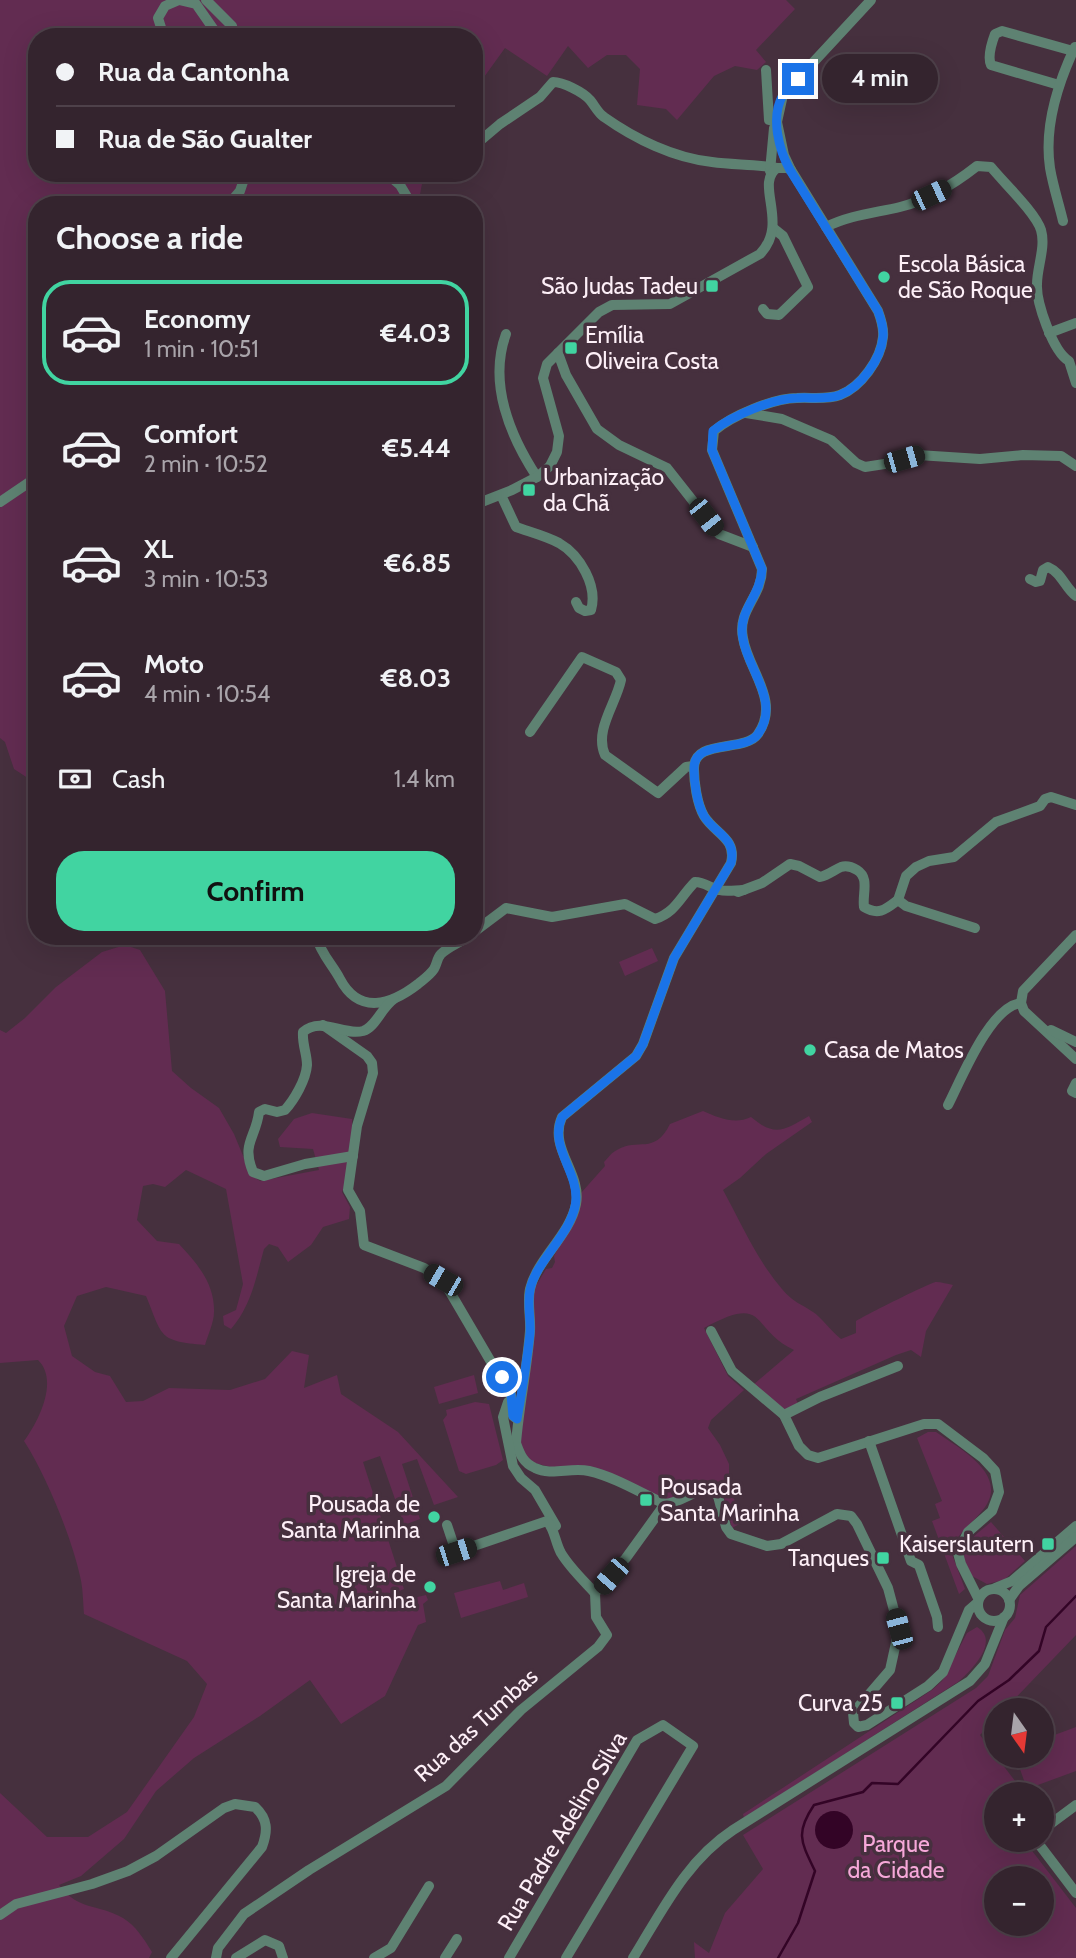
<!DOCTYPE html>
<html lang="en">
<head>
<meta charset="utf-8">
<style>
	:root { --surface:#34242e; --page:#3f303a; --text:#f1f3f6; --muted:#a9a4aa; --line:#4e414a; --accent:#41d4a1 }
	body { margin:0; font-family:Cabin,sans-serif; background:var(--page); color:var(--text); height:100vh; display:flex; flex-direction:column; font-size:26px; white-space:nowrap }
	* { box-sizing:border-box; margin:0 }
	p { font-size:23px; color:var(--muted) }
	.icon { flex:none; width:38px; height:38px; fill:none; stroke:currentColor; stroke-width:2; stroke-linecap:round; stroke-linejoin:round }
	.map { position:relative; flex:1; overflow:hidden }
	.panel { position:absolute; left:28px; top:196px; width:455px; height:749px; display:flex; flex-direction:column; background:var(--surface); border-radius:28px; box-shadow:0 7px 28px #0002,0 0 0 2px var(--line) }
	.panel>* { flex:none }
	.hud { position:absolute; left:28px; top:28px; width:455px; height:154px; border-radius:28px; box-shadow:0 7px 28px #0002,0 0 0 2px var(--line); display:grid; align-content:center; height:154px; padding:0 28px; background:var(--surface) }
	.needle { width:46px; rotate:166deg }
	.controls { position:absolute; left:984px; top:1698px; display:grid; gap:14px }
	.controls a { display:grid; place-items:center; width:70px; height:70px; border-radius:50%; background:var(--surface); box-shadow:0 7px 28px #0002,0 0 0 2px var(--line); font-size:35px }
	.end { position:absolute; width:32px; height:32px; margin:-16px; border:9px solid #1a73e8; background:#fff; box-shadow:0 0 0 4px #fff }
	.from { border-radius:50% }
	.bubble { position:absolute; height:49px; border-radius:24px; background:var(--surface); box-shadow:0 7px 28px #0002,0 0 0 2px var(--line); font-size:23px; font-weight:700; line-height:49px; text-align:center }
	.car { position:absolute; width:21px; height:42px; margin:-21px -10px; border-radius:9px; box-shadow:0 0 5px 2px #0007; background:linear-gradient(#222 24%,#8ab4d8 0 40%,#222 0 76%,#8ab4d8 0 86%,#222 0) }
	.hud b { display:flex; align-items:center; gap:24px; height:66px; font-size:26px }
	.hud b+b { border-top:2px solid var(--line) }
	.hud i { width:18px; height:18px; background:var(--text) }
	ul { padding:0; list-style:none }
	li { display:flex; align-items:center; gap:21px; height:105px; margin:0 14px 10px; padding:0 14px; border:4px solid transparent; border-radius:28px }
	li div { flex:1 }
	li b { display:block; font-size:26px }
	li em { font-style:normal; font-weight:700 }
	li.on { border-color:var(--accent) }
	li>.icon { width:63px; height:63px; stroke-width:1.5 }
	h2 { padding:0 28px; font-size:32px; line-height:84px }
	.pay { display:flex; align-items:center; gap:18px; height:77px; padding:0 28px; font-size:26px }
	.pay p { margin-inline-start:auto }
	.action { display:flex; gap:14px; margin-top:auto; padding:14px 28px }
	.action a { flex:1; height:80px; border-radius:28px; background:var(--accent); color:#111; font-size:28px; font-weight:700; line-height:80px; text-align:center }
	.map>svg:first-child { display:block }
	.green { fill:#622c51; fill-rule:evenodd }
	.water { fill:#330426 }
	.lines { fill:none; stroke-linecap:round; stroke-linejoin:round }
	.stream { stroke:#330426; stroke-width:2.5 }
	.minor { stroke:#5e8272; stroke-width:10 }
	.route { stroke:#1a73e8; stroke-width:9 }
	.poi-dot { fill:#41d4a1; stroke:#46303e; stroke-width:2.5 }
	.labels { text-anchor:middle; stroke-width:7; stroke-linejoin:round; paint-order:stroke }
	.poi-label { font-size:23px; fill:#fdeff7; stroke:#46303e; text-anchor:end }
	.street-label { font-size:23px; fill:#fdeff7; stroke:#46303e }
	.park-label { font-size:23px; fill:#f6a8d9; stroke:#46303e }
</style>
</head>
<body>
<div class="map">
<svg width="1076" height="1958" viewBox="0 0 1076 1958">
	<rect width="100%" height="100%" fill="#46303e"/>
	<g class="green">
		<path d="M 0,0 L 786,0 L 795,9 L 756,50 L 766,62 L 757,70 L 735,66 L 714,76 L 677,120 L 666,109 L 637,105 L 640,69 L 626,55 L 607,55 L 588,68 L 568,46 L 547,76 L 505,48 L 474,91 L 474,37 L 37,37 L 37,173 L 424,173 L 418,205 L 37,205 L 37,784 L 14,769 L 5,742 L 0,738 Z"/>
		<path d="M 125,945 L 140,950 L 165,991 L 172,1071 L 191,1088 L 219,1108 L 234,1134 L 251,1175 L 260,1181 L 319,1170 L 313,1149 L 280,1147 L 278,1139 L 294,1119 L 312,1113 L 352,1119 L 352,1169 L 342,1192 L 350,1207 L 349,1219 L 323,1227 L 311,1245 L 288,1262 L 278,1247 L 269,1244 L 264,1249 C 256,1278 251,1306 231,1329 L 224,1325 L 223,1316 L 236,1310 L 243,1284 L 226,1189 L 186,1170 L 165,1187 L 153,1184 L 143,1186 L 137,1220 L 157,1241 L 179,1244 C 197,1263 215,1284 214,1312 C 214,1322 208,1335 205,1345 C 158,1341 163,1337 146,1296 L 106,1287 L 77,1296 L 64,1326 L 72,1356 L 95,1372 L 110,1376 L 126,1402 L 143,1401 L 169,1388 L 230,1390 L 265,1379 L 292,1351 L 309,1355 L 304,1388 L 337,1375 L 341,1394 L 398,1432 L 458,1497 L 434,1505 L 417,1459 L 402,1464 L 420,1519 L 404,1525 L 380,1456 L 363,1462 L 404,1589 L 397,1592 L 400,1601 L 426,1595 L 428,1600 L 423,1604 L 426,1622 L 418,1625 L 385,1696 L 341,1724 L 310,1680 L 260,1716 L 194,1758 L 156,1791 L 124,1839 L 81,1876 L 59,1885 C 80,1912 97,1903 123,1918 C 136,1926 144,1939 152,1952 L 149,1958 L 0,1958 L 0,1793 L 47,1837 L 88,1837 L 127,1812 L 194,1717 L 207,1684 L 187,1661 L 84,1614 C 83,1601 83,1588 80,1576 C 71,1536 46,1475 24,1441 C 39,1421 59,1380 38,1360 L 0,1363 L 0,1030 L 6,1033 L 25,1018 L 56,987 L 102,952 Z"/>
		<path d="M 652,948 L 658,961 L 625,976 L 619,962 Z"/>
		<path d="M 703,1111 C 719,1118 735,1125 751,1117 C 775,1137 783,1131 809,1116 L 812,1122 L 766,1154 L 740,1178 L 723,1190 C 741,1223 757,1260 782,1289 C 794,1303 800,1303 813,1312 C 820,1316 832,1332 841,1339 L 856,1333 L 856,1321 C 864,1316 931,1282 936,1282 C 941,1282 948,1284 953,1285 L 926,1331 L 921,1357 L 911,1350 L 896,1355 L 796,1399 L 798,1404 L 785,1410 L 753,1385 L 794,1350 C 749,1329 769,1293 704,1328 L 728,1376 L 744,1390 L 711,1420 L 708,1428 L 720,1445 L 729,1464 L 729,1481 L 741,1523 L 732,1528 L 724,1498 L 716,1488 L 692,1487 L 682,1496 L 666,1499 L 636,1487 L 530,1462 L 520,1447 L 534,1289 L 546,1269 L 552,1268 L 555,1262 L 554,1256 L 578,1212 L 581,1193 L 605,1166 L 604,1162 C 608,1158 612,1152 617,1150 C 638,1137 654,1156 670,1124 Z"/>
		<path d="M 474,1375 L 478,1393 L 439,1404 L 434,1387 Z"/>
		<path d="M 475,1402 L 489,1404 L 503,1460 L 496,1465 L 466,1474 L 459,1471 L 443,1420 L 447,1415 L 446,1410 Z"/>
		<path d="M 928,1432 L 936,1432 C 960,1449 1012,1476 982,1511 C 971,1524 959,1533 950,1549 L 965,1589 L 959,1594 L 932,1521 L 940,1518 L 935,1504 L 942,1501 L 917,1438 Z"/>
		<path d="M 991,1522 L 1025,1561 L 1004,1580 L 987,1584 L 970,1575 C 954,1548 972,1538 991,1522 Z"/>
		<path d="M 1076,1546 L 1076,1635 L 1004,1710 L 996,1710 L 996,1718 L 980,1735 L 1025,1794 L 996,1794 L 996,1839 L 1023,1839 L 1076,1908 L 1076,1958 L 695,1958 L 694,1942 L 709,1953 L 725,1913 L 763,1869 L 743,1835 L 976,1688 L 988,1676 L 1005,1630 L 1015,1618 L 1020,1595 ZM 996,1878 L 1041,1878 L 1041,1923 L 996,1923 Z"/>
		<path d="M 500,1581 L 503,1590 L 524,1583 L 528,1597 L 461,1618 L 454,1593 Z"/>
		<path d="M 977,1627 C 1001,1641 970,1672 958,1682 L 744,1818 L 743,1814 L 932,1690 L 942,1681 L 967,1633 Z"/>
		<path d="M 1076,1727 L 1076,1771 L 1027,1789 L 1015,1755 L 1041,1755 L 1041,1740 Z"/>
	</g>
	<circle class="water" cx="834" cy="1830" r="19"/>
	<g class="lines">
		<path class="stream" d="M 778,1958 L 798,1923 L 815,1871 C 801,1842 795,1833 814,1805 L 863,1792 L 872,1783 L 898,1784 L 978,1701 L 1009,1680 L 1039,1651 L 1046,1627 L 1076,1596"/>
		<g class="minor">
			<path d="M 179,0 L 196,4 L 219,37"/>
			<path d="M 206,0 L 232,26 L 235,37"/>
			<path d="M 164,37 L 158,18 L 165,6 L 179,0"/>
			<path d="M 766,70 L 769,120 L 777,122"/>
			<path d="M 1059,85 L 991,65 C 987,56 992,42 995,34 L 1002,31 L 1073,51"/>
			<path d="M 474,146 L 500,124 L 540,97 L 553,82 C 563,82 583,92 590,100 C 595,106 598,113 604,117 C 635,139 674,158 712,162 C 734,165 755,164 777,168"/>
			<path d="M 791,170 L 784,155 L 777,122 L 783,95 L 871,0"/>
			<path d="M 770,171 L 774,128"/>
			<path d="M 386,173 L 400,185 L 412,205"/>
			<path d="M 228,205 L 240,191 L 246,173"/>
			<path d="M 1063,221 C 1059,204 1053,186 1050,168 C 1044,128 1058,83 1075,47"/>
			<path d="M 826,227 C 850,215 875,213 900,207 C 929,200 954,184 977,166 L 991,167 C 1003,182 1036,213 1041,230 C 1046,247 1037,267 1037,284 C 1036,302 1053,352 1069,361 L 1076,383"/>
			<path d="M 763,309 L 767,314 L 779,315 L 808,287 L 783,236 L 773,228"/>
			<path d="M 1049,333 L 1076,323"/>
			<path d="M 506,334 C 488,383 510,436 537,477"/>
			<path d="M 558,353 L 566,375 L 597,429 L 619,445 L 667,468 L 719,534 L 753,547"/>
			<path d="M 746,413 L 782,419 L 831,440 L 856,463 L 865,467 L 891,463 L 918,455 L 980,459 L 1023,455 L 1061,456 L 1076,466"/>
			<path d="M 501,495 L 516,527 C 530,532 546,536 559,543 C 580,555 598,586 591,610 L 585,611 L 579,608 L 576,602"/>
			<path d="M 0,502 L 37,477"/>
			<path d="M 474,505 L 512,490 L 537,477 L 550,466 L 557,452 L 559,436 L 543,378 L 547,364 L 599,312 L 612,305 L 670,304 L 760,254 C 790,223 754,184 777,168 L 787,168 L 791,170 L 878,311 C 881,319 884,328 883,337 C 881,359 861,387 840,395 C 826,400 811,397 797,398 C 774,398 731,416 714,431 L 712,450 L 762,569 C 762,597 737,610 743,638 C 748,670 781,701 758,734 C 745,753 693,738 694,769 C 694,782 697,804 704,816 C 715,834 737,838 731,863 L 674,958 L 643,1044 L 636,1056 L 562,1117 C 548,1148 582,1173 576,1204 C 570,1235 537,1259 530,1289 C 527,1302 531,1318 530,1331 C 527,1369 519,1406 516,1443 C 520,1454 523,1463 535,1468 C 551,1476 571,1467 589,1471 C 615,1477 641,1493 665,1504 C 682,1502 692,1491 709,1488 L 718,1496 L 726,1527 L 731,1534 L 767,1546 L 781,1544 L 837,1514 L 851,1516 L 857,1524 L 888,1588 L 899,1629 L 890,1670 L 853,1713 L 854,1723 L 858,1727 L 867,1725 L 928,1686 L 943,1672 L 969,1610 L 977,1603"/>
			<path d="M 1030,579 L 1036,582 L 1040,581 L 1043,570 L 1048,567 C 1062,573 1065,588 1076,596"/>
			<path d="M 530,732 L 582,657 L 616,672 L 621,680 C 616,704 594,730 605,755 L 658,793 L 686,767 L 693,766"/>
			<path d="M 738,892 L 762,883 L 790,864 L 799,866 L 820,877 C 828,875 834,870 841,867 C 847,865 852,867 857,870 C 870,878 862,894 864,907 C 879,916 886,909 898,900"/>
			<path d="M 898,900 L 906,876 L 916,867 L 929,861 L 954,857 L 996,822 L 1040,806 L 1045,799 L 1051,797 L 1076,805"/>
			<path d="M 898,900 L 906,906 L 975,928"/>
			<path d="M 474,932 L 506,908 L 552,917 L 625,904 L 655,919 C 676,912 680,897 695,882 C 705,882 710,888 719,890 C 727,892 736,890 744,890"/>
			<path d="M 1076,935 L 1023,991 L 1021,1003 L 1024,1011 L 1076,1059"/>
			<path d="M 316,936 C 321,954 332,964 340,979 C 359,1015 391,1005 418,984 C 424,979 430,975 434,969 C 437,964 437,958 441,954 C 448,947 461,942 469,936"/>
			<path d="M 323,1025 L 367,1056 L 372,1063 L 373,1073 L 357,1126 L 348,1190 L 360,1211 L 364,1245 L 424,1268 L 443,1280 L 494,1367 L 510,1385 L 513,1416 L 517,1419"/>
			<path d="M 1051,1030 L 1076,1042"/>
			<path d="M 1076,1083 L 1072,1091 L 1076,1093"/>
			<path d="M 948,1105 C 961,1080 990,1006 1021,1003"/>
			<path d="M 353,1156 L 305,1164 L 264,1176 L 253,1172 C 241,1143 256,1138 259,1112 L 265,1109 L 277,1112 L 285,1110 C 294,1100 306,1080 307,1065 C 307,1054 302,1044 303,1032 C 321,1016 343,1036 363,1031 C 376,1027 381,1008 394,999"/>
			<path d="M 711,1331 L 732,1371 L 784,1415 L 799,1446 L 808,1455 L 818,1458 L 924,1424 L 938,1424 L 983,1458 L 995,1471 L 999,1492 L 992,1511 L 968,1532 L 958,1553 L 961,1564 L 978,1598"/>
			<path d="M 508,1402 L 503,1417 L 513,1466 L 521,1478 L 535,1490 L 556,1526"/>
			<path d="M 784,1415 L 820,1397 L 898,1366"/>
			<path d="M 869,1441 L 911,1561 L 919,1565 L 937,1617 L 938,1627"/>
			<path d="M 447,1525 L 456,1552 L 547,1521 C 555,1530 555,1542 561,1553 C 570,1568 583,1580 595,1593"/>
			<path d="M 995,1588 L 1012,1581 L 1076,1526"/>
			<circle cx="994" cy="1605" r="16"/>
			<path d="M 595,1593 L 626,1558 L 665,1504"/>
			<path d="M 1009,1600 L 1019,1586 L 1076,1537"/>
			<path d="M 1041,1831 L 1076,1805"/>
			<path d="M 1035,1839 L 1076,1893"/>
			<path d="M 0,1915 L 16,1904 L 92,1884 L 128,1871 L 156,1856 L 224,1808 L 235,1804 L 255,1807 C 268,1819 268,1831 262,1847 L 171,1958"/>
			<path d="M 216,1958 L 218,1948 L 244,1914 L 309,1870 L 446,1786 L 521,1710 L 598,1647 L 607,1635 L 596,1617 L 595,1593"/>
			<path d="M 236,1958 L 265,1940 L 279,1946 L 283,1958"/>
			<path d="M 374,1958 L 391,1948 L 429,1886"/>
			<path d="M 445,1958 L 457,1939"/>
			<path d="M 509,1958 L 637,1740 L 663,1725 L 693,1746 L 566,1958"/>
			<path d="M 633,1958 C 662,1911 686,1861 733,1830 L 970,1681 L 985,1664 L 1004,1617"/>
		</g>
	</g>
	<g class="lines">
		<path class="route" d="M 502,1377 L 510,1385 L 513,1416 L 517,1419 C 522,1391 527,1362 530,1333 C 531,1319 527,1304 530,1290 C 535,1261 575,1231 576,1199 C 577,1170 549,1146 562,1117 L 636,1056 L 643,1044 L 674,958 L 731,863 C 737,838 715,834 704,816 C 697,804 694,782 694,769 C 693,738 745,753 758,734 C 781,702 748,670 743,639 C 737,610 761,597 762,569 L 712,450 L 713,431 C 731,416 774,398 797,398 C 811,397 826,400 840,395 C 861,387 881,359 883,337 C 884,328 881,319 878,311 L 790,170 C 779,150 770,117 783,95 C 786,90 793,84 798,79"/>
	</g>
	<g class="poi-dot">
		<circle cx="884" cy="277" r="7"/>
		<rect x="705" y="279" width="14" height="14" rx="3.5"/>
		<rect x="564" y="341" width="14" height="14" rx="3.5"/>
		<rect x="522" y="483" width="14" height="14" rx="3.5"/>
		<circle cx="810" cy="1050" r="7"/>
		<rect x="639" y="1493" width="14" height="14" rx="3.5"/>
		<circle cx="434" cy="1517" r="7"/>
		<rect x="1041" y="1537" width="14" height="14" rx="3.5"/>
		<rect x="876" y="1551" width="14" height="14" rx="3.5"/>
		<circle cx="430" cy="1587" r="7"/>
		<rect x="890" y="1696" width="14" height="14" rx="3.5"/>
	</g>
	<g class="labels">
		<g class="poi-label">
			<text x="898" y="272" text-anchor="start">Escola Básica<tspan x="898" dy="26">de São Roque</tspan></text>
			<text x="698" y="294">São Judas Tadeu</text>
			<text x="585" y="343" text-anchor="start">Emília<tspan x="585" dy="26">Oliveira Costa</tspan></text>
			<text x="543" y="485" text-anchor="start">Urbanização<tspan x="543" dy="26">da Chã</tspan></text>
			<text x="824" y="1058" text-anchor="start">Casa de Matos</text>
			<text x="660" y="1495" text-anchor="start">Pousada<tspan x="660" dy="26">Santa Marinha</tspan></text>
			<text x="420" y="1512">Pousada de<tspan x="420" dy="26">Santa Marinha</tspan></text>
			<text x="1034" y="1552">Kaiserslautern</text>
			<text x="869" y="1566">Tanques</text>
			<text x="416" y="1582">Igreja de<tspan x="416" dy="26">Santa Marinha</tspan></text>
			<text x="883" y="1711">Curva 25</text>
		</g>
		<g class="street-label">
			<text transform="translate(476 1725) rotate(-42)" y="8">Rua das Tumbas</text>
			<text transform="translate(562 1831) rotate(-59)" y="8">Rua Padre Adelino Silva</text>
		</g>
		<g class="park-label">
			<text x="896" y="1852">Parque<tspan x="896" dy="26">da Cidade</tspan></text>
		</g>
	</g>
</svg>
<div class="controls">
<a><svg class="needle" viewBox="-14 -14 28 28"><path d="M0-13l5 13h-10z" fill="#e53935"/><path d="M0 13l5-13h-10z" fill="#a9a4aa"/></svg></a>
<a>+</a>
<a>−</a>
</div>
<i class="end from" style="left:502px;top:1377px"></i>
<i class="end" style="left:798px;top:79px"></i>
<div class="bubble" style="left:822px;top:54px;width:116px">4 min</div>
<i class="car" style="left:931px;top:195px;rotate:65deg"></i>
<i class="car" style="left:904px;top:459px;rotate:74deg"></i>
<i class="car" style="left:706px;top:517px;rotate:142deg"></i>
<i class="car" style="left:443px;top:1280px;rotate:300deg"></i>
<i class="car" style="left:456px;top:1552px;rotate:72deg"></i>
<i class="car" style="left:611px;top:1576px;rotate:221deg"></i>
<i class="car" style="left:899px;top:1629px;rotate:345deg"></i>
<div class="hud">
<b><i class="from"></i>Rua da Cantonha</b>
<b><i></i>Rua de São Gualter</b>
</div>
<section class="panel">
<h2>Choose a ride</h2>
<ul>
<li class="on"><svg class="icon" aria-label="car" viewBox="0 0 24 24"><path d="M5 17H2v-5l4-1 3-4h7l3 4 3 1v5h-3M9 17h6M6 11h13"/><circle cx="7" cy="17" r="2"/><circle cx="17" cy="17" r="2"/></svg><div><b>Economy</b><p>1 min · 10:51</p></div><em>€4.03</em></li>
<li><svg class="icon" aria-label="car" viewBox="0 0 24 24"><path d="M5 17H2v-5l4-1 3-4h7l3 4 3 1v5h-3M9 17h6M6 11h13"/><circle cx="7" cy="17" r="2"/><circle cx="17" cy="17" r="2"/></svg><div><b>Comfort</b><p>2 min · 10:52</p></div><em>€5.44</em></li>
<li><svg class="icon" aria-label="car" viewBox="0 0 24 24"><path d="M5 17H2v-5l4-1 3-4h7l3 4 3 1v5h-3M9 17h6M6 11h13"/><circle cx="7" cy="17" r="2"/><circle cx="17" cy="17" r="2"/></svg><div><b>XL</b><p>3 min · 10:53</p></div><em>€6.85</em></li>
<li><svg class="icon" aria-label="car" viewBox="0 0 24 24"><path d="M5 17H2v-5l4-1 3-4h7l3 4 3 1v5h-3M9 17h6M6 11h13"/><circle cx="7" cy="17" r="2"/><circle cx="17" cy="17" r="2"/></svg><div><b>Moto</b><p>4 min · 10:54</p></div><em>€8.03</em></li>
</ul>
<div class="pay"><svg class="icon" aria-label="cash" viewBox="0 0 24 24"><path d="M3 7h18v10H3z"/><circle cx="12" cy="12" r="2"/></svg>Cash<p>1.4 km</p></div>
<div class="action"><a>Confirm</a></div>
</section>
</div>
</body>
</html>
